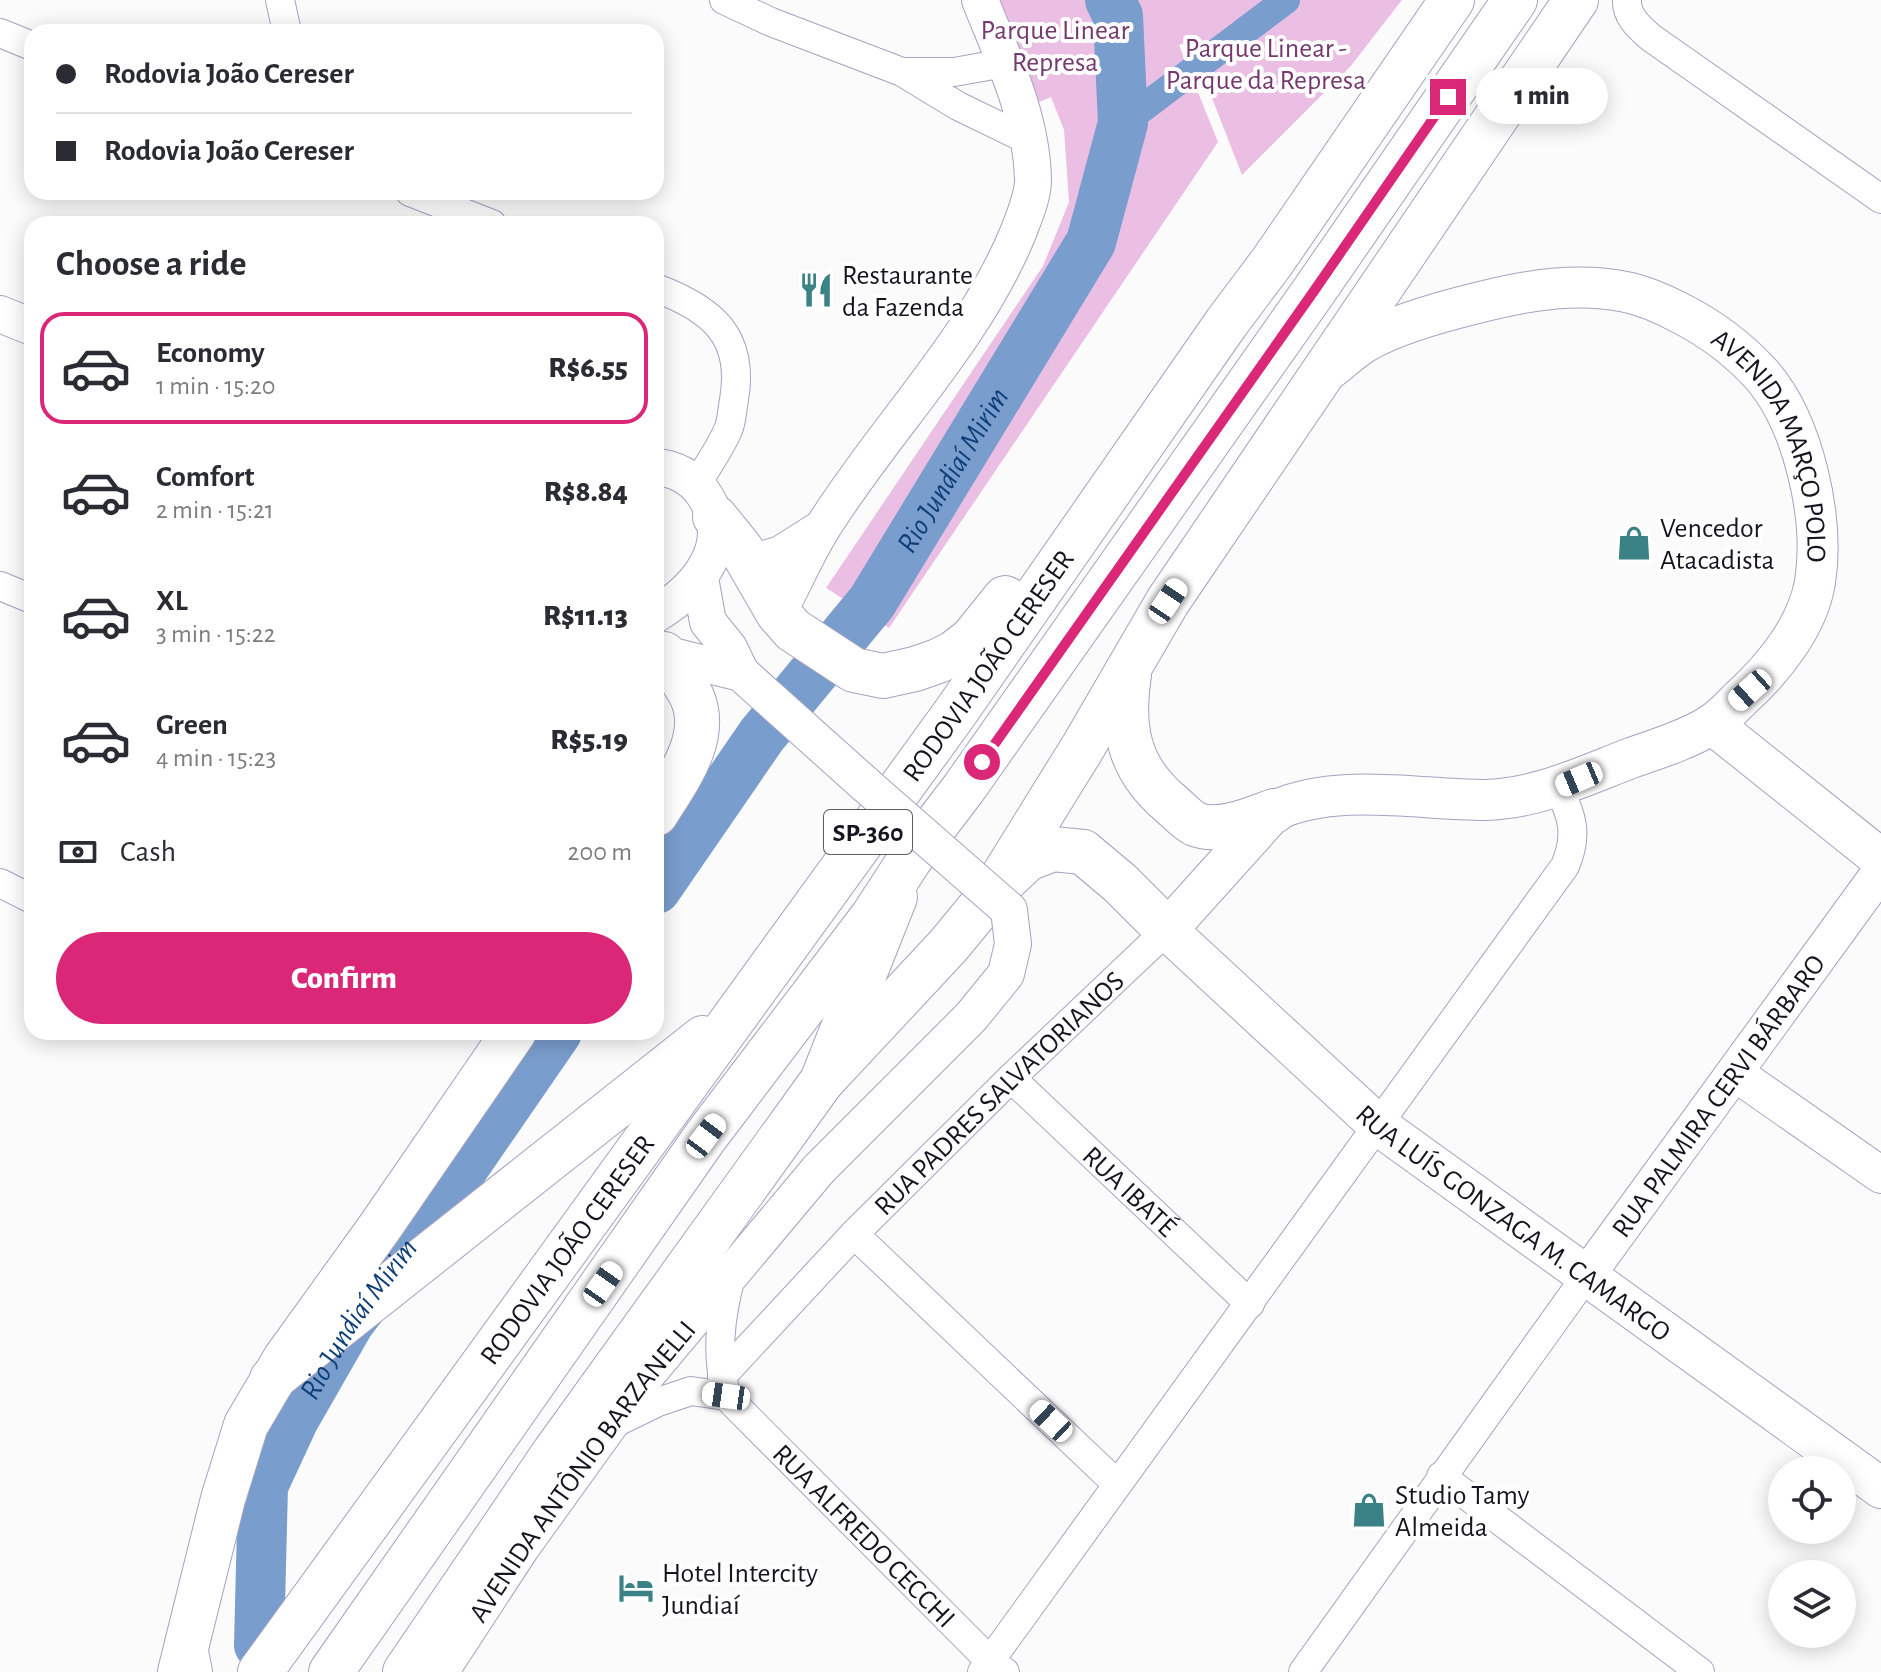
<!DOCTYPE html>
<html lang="en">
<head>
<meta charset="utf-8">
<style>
	:root { --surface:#fff; --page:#f7f7f7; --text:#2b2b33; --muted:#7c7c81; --line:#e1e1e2; --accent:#db2777 }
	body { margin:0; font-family:"Alegreya Sans",sans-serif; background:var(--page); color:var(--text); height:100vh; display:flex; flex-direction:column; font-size:30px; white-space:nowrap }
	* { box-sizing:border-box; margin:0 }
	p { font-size:26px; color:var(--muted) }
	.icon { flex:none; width:44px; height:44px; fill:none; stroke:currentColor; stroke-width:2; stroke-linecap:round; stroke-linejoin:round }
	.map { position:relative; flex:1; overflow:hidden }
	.drawer { position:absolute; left:24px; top:216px; width:640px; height:824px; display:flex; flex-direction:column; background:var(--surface); border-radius:24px; box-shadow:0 4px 20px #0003 }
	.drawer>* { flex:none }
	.guide { position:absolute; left:24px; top:24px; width:640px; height:176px; border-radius:24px; box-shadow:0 4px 20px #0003; display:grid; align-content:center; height:176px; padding:0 32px; background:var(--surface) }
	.tools { position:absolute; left:1768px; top:1456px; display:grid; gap:16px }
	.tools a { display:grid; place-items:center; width:88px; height:88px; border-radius:50%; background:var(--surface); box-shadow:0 4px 20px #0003; font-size:40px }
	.end { position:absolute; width:36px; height:36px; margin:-18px; border:10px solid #db2777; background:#fff; box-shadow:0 0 0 4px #fff }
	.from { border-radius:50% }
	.bubble { position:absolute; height:56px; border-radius:28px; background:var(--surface); box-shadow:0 4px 20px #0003; font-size:26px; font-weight:800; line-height:56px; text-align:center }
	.car { position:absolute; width:24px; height:48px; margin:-24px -12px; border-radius:10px; box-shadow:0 0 6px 2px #0007; background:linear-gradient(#fff 24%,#345 0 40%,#fff 0 76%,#345 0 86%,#fff 0) }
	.guide b { display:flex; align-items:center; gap:28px; height:76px; font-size:30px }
	.guide b+b { border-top:2px solid var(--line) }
	.guide i { width:20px; height:20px; background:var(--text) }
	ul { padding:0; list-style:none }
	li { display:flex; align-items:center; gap:24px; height:112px; margin:0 16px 12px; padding:0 16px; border:4px solid transparent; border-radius:24px }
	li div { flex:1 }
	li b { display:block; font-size:30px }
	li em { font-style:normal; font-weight:800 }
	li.on { border-color:var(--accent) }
	li>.icon { width:72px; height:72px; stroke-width:1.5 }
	h2 { padding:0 32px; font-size:36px; line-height:96px }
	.pay { display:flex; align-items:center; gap:20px; height:88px; padding:0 32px; font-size:30px }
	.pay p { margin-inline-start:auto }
	.primary-button { display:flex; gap:16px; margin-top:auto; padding:16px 32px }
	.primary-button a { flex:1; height:92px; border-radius:48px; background:var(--accent); color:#fff; font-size:32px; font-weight:800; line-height:92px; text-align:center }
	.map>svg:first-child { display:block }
	.green { fill:#ebbfe4 }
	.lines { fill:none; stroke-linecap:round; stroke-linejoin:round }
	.canal { stroke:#799dcc; stroke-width:28 }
	.river { stroke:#799dcc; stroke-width:50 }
	.minor-casing { stroke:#a7a1c2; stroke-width:30 }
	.tertiary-casing { stroke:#a7a1c2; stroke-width:38 }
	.secondary-casing { stroke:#a7a1c2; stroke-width:42 }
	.primary-casing { stroke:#a7a1c2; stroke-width:46 }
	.motorway-casing { stroke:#a7a1c2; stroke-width:46 }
	.minor { stroke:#fff; stroke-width:28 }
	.tertiary { stroke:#fff; stroke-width:36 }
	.secondary { stroke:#fff; stroke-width:40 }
	.primary { stroke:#fff; stroke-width:44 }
	.motorway { stroke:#fff; stroke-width:44 }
	.tertiary-bridge-casing { stroke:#a7a1c2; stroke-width:38; stroke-linecap:butt }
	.tertiary-bridge { stroke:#fff; stroke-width:36 }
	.route { stroke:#db2777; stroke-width:10 }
	.labels { text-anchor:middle; stroke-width:8; stroke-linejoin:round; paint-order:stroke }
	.shield { fill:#fff; stroke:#5c5a63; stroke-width:2 }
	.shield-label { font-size:26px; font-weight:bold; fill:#161420 }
	.park-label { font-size:28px; fill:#76396f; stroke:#fff }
	.poi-label { font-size:28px; fill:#161420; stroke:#fff; text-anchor:start }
	.street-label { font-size:28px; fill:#161420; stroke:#fff }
	.water-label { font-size:30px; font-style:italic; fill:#0e3f79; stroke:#fff }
</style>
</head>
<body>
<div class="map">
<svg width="1881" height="1672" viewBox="0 0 1881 1672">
	<rect width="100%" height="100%" fill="#fbfbfb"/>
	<path class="green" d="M 989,0 L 1402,0 L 1350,67 L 1242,175 L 1210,93 L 1186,43 L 1179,45 L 1218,142 L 889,628 L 826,588 L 1043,266 L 1069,202 L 1064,130 L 1051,97 L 1030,106 Z"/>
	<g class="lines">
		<path class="canal" d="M 1123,123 L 1286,0"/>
		<g class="river">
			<path id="s1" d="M 656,889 L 762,735 L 872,602 L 1091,242 L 1123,123 L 1118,16 L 1110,0"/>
			<path id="s2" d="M 259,1645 L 263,1486 L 294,1419 L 349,1323 L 433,1212 L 557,1032"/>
		</g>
		<g class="minor-casing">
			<g id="minor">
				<path d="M 280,0 L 287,32"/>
				<path d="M 724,0 L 771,22 L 902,72 L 958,106 L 1030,141"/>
				<path d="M 1627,0 C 1626,16 1639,27 1650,37 L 1881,199"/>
				<path d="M 0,33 L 32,46"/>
				<path d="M 903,72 L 954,72 L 1005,63"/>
				<path d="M 410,192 L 492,224"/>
				<path d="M 656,288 C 712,309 745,336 734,400 C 732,410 732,421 728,430 C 720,449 707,466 697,484"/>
				<path d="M 0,586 L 32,599"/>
				<path d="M 0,883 L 32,899"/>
				<path id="s3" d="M 1011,1078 L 1250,1304"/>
				<path d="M 854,1234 L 1117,1484"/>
				<path id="s4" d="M 731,1276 C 720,1319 716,1351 726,1396 L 990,1661 L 1005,1672"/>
				<path id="s5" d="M 722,1376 L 854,1234 L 1011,1078 L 1167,930"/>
				<path d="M 611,1425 L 658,1402 L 691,1391 L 726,1396"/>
				<path d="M 1441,1476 L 1700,1672"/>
				<path d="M 982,1672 L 1565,866 C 1578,836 1573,816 1558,788"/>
				<path d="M 1303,1672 L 1587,1275"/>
			</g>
		</g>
		<g class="tertiary-casing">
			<g id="tertiary">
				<path d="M 0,314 L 32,327"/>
				<path d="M 656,467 C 674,468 693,478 703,493 C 737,542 699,588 656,614"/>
				<path d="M 748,564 L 781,554 L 822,528"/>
				<path d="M 700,578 L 708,622 L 729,648 L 741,673"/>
				<path d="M 778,613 C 793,585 806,554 823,527 C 885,428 973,342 1018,233 C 1024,217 1033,197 1033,180 C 1032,117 1003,58 980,0"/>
				<path d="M 656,652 L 741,673 L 866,785"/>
				<path d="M 1735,1073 L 1881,1175"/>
				<path id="s6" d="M 1587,1275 L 1881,871"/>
				<path id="s7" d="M 440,1672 L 521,1548 L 639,1384 L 819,1169"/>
			</g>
		</g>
		<g class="secondary-casing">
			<g id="secondary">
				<path id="s8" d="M 1330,369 C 1342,360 1354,348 1367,341 C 1396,324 1448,310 1481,302 C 1528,290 1578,282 1626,292 C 1645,296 1665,305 1682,314 C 1711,329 1738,349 1761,374 C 1804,423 1825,519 1815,582 C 1808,626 1773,669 1741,698 C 1732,707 1722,718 1711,725 C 1688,739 1657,749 1631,758 C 1584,776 1536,799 1485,800 C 1417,800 1337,782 1274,811 L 1167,930 L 1379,1126 L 1881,1488"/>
				<path d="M 1712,724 L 1881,859"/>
			</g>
		</g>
		<g class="primary-casing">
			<g id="primary">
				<path d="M 1129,675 C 1121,728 1128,768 1171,804 C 1178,810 1187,820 1195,824 C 1219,834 1252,819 1274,811"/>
				<path d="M 656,814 C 677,780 710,738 692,697 C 685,682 674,668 664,654"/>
				<path d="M 1006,879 L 1027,859 L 1053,849 L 1083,852 L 1120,883 L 1167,930"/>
				<path d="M 822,1081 L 948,946 L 995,889 L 1083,747 L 1168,601 L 1576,0"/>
				<path d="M 180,1672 L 223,1499 L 246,1425 L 285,1359 L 380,1227 L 514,1032"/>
				<path d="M 405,1672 L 554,1453 L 822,1081 L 895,897"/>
			</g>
		</g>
		<g class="motorway-casing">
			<g id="motorway">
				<path d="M 715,517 L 741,549 L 778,613 L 793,630 L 854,670 L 883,676 L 915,669 L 938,661 L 954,653 L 972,639 L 1005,598"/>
				<path d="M 272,1379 L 703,1038"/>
				<path d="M 186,1652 L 190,1672"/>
				<path id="s9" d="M 260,1672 L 955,713 L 1227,322 L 1272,262 L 1452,0"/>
				<path d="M 331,1672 L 706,1136 L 873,916 L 910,859 L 964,788 L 1314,291 L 1515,0"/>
			</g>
		</g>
		<use href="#minor" class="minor"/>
		<use href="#tertiary" class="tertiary"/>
		<use href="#secondary" class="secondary"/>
		<use href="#primary" class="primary"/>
		<use href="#motorway" class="motorway"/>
		<g class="tertiary-bridge-casing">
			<path id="tertiary-bridge" d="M 819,1169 L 971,1017 L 1006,974 L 1013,944 L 1009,910 L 866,785"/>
		</g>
		<use href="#tertiary-bridge" class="tertiary-bridge"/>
	</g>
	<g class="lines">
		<path class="route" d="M 982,762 L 1314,291 L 1448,97"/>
	</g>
	<defs>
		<g id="restaurant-bare" transform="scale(2.76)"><path d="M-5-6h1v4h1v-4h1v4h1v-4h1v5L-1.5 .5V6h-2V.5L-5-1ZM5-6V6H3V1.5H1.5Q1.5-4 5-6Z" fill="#3a8285" stroke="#fff" stroke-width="2.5" paint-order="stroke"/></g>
		<g id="shop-bare" transform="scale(2.76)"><path d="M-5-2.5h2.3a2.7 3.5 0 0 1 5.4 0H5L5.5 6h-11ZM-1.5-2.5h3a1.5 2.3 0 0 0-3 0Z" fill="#3a8285" stroke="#fff" stroke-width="2.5" paint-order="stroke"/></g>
		<g id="hotel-bare" transform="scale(2.76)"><path d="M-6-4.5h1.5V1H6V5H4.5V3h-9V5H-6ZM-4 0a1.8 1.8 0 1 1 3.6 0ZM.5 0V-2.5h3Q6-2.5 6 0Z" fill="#3a8285" stroke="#fff" stroke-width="2.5" paint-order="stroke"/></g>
	</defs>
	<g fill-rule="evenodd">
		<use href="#restaurant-bare" x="816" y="290"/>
		<use href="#shop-bare" x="1634" y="543"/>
		<use href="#shop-bare" x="1369" y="1510"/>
		<use href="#hotel-bare" x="636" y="1588"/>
	</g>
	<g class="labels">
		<rect class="shield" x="824" y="810" width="88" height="44" rx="6"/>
		<g class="shield-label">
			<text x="868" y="841">SP-360</text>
		</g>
		<g class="park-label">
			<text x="1055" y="39">Parque Linear<tspan x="1055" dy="32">Represa</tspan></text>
			<text x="1266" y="57">Parque Linear -<tspan x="1266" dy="32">Parque da Represa</tspan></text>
		</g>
		<g class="poi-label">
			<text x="842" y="284">Restaurante<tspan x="842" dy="32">da Fazenda</tspan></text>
			<text x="1660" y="537">Vencedor<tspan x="1660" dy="32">Atacadista</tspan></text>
			<text x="1395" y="1504">Studio Tamy<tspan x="1395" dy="32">Almeida</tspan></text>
			<text x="662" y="1582">Hotel Intercity<tspan x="662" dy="32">Jundiaí</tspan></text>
		</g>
		<g class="street-label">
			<text dy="10" stroke="none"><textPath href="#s8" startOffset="544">AVENIDA MARÇO POLO</textPath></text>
			<text dy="10" stroke="none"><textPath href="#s9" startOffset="1242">RODOVIA JOÃO CERESER</textPath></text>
			<text dy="10" stroke="none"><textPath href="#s5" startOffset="396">RUA PADRES SALVATORIANOS</textPath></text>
			<text dy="10" stroke="none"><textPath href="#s6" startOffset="222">RUA PALMIRA CERVI BÁRBARO</textPath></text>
			<text dy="10" stroke="none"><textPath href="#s3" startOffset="164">RUA IBATÉ</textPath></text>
			<text dy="10" stroke="none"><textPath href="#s8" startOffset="1942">RUA LUÍS GONZAGA M. CAMARGO</textPath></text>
			<text dy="10" stroke="none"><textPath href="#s9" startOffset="522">RODOVIA JOÃO CERESER</textPath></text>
			<text dy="10" stroke="none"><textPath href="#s7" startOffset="246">AVENIDA ANTÔNIO BARZANELLI</textPath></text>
			<text dy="10" stroke="none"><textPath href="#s4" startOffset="318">RUA ALFREDO CECCHI</textPath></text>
		</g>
		<g class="water-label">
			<text dy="10" stroke="none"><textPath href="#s1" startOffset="514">Rio Jundiaí Mirim</textPath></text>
			<text dy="10" stroke="none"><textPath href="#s2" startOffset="352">Rio Jundiaí Mirim</textPath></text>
		</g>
	</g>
</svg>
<div class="tools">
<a><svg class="icon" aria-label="locate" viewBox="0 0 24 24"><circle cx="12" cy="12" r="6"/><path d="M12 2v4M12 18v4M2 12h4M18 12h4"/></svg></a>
<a><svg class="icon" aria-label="layers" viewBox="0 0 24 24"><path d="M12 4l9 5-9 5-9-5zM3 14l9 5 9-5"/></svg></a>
</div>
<i class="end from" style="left:982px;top:762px"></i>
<i class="end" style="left:1448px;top:97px"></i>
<div class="bubble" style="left:1476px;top:68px;width:132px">1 min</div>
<i class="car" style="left:1168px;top:601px;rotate:34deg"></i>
<i class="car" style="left:1750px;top:690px;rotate:228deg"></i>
<i class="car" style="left:1579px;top:779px;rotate:247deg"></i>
<i class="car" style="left:706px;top:1136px;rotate:37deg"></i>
<i class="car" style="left:603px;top:1284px;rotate:35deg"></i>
<i class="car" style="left:726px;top:1396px;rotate:278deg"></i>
<i class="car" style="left:1051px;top:1421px;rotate:313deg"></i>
<div class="guide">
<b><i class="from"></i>Rodovia João Cereser</b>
<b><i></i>Rodovia João Cereser</b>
</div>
<section class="drawer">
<h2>Choose a ride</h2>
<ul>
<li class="on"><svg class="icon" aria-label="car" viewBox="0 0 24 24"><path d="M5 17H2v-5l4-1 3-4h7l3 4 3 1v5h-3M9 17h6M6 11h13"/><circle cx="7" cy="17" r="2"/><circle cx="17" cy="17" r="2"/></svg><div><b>Economy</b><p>1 min · 15:20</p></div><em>R$6.55</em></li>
<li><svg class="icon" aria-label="car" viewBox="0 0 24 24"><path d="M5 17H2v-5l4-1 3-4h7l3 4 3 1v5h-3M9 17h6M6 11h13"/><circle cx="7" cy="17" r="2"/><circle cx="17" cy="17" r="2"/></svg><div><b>Comfort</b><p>2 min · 15:21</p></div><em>R$8.84</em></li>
<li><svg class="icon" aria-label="car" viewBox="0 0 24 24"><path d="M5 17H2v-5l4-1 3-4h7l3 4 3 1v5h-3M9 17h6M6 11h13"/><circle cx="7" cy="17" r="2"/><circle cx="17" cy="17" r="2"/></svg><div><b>XL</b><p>3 min · 15:22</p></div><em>R$11.13</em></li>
<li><svg class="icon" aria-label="car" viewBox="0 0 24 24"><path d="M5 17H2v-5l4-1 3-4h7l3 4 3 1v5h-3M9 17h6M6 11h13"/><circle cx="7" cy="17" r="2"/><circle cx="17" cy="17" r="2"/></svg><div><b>Green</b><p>4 min · 15:23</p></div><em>R$5.19</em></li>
</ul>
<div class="pay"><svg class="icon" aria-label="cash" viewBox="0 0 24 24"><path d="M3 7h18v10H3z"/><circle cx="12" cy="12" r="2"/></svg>Cash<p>200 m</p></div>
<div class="primary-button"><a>Confirm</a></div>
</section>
</div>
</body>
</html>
